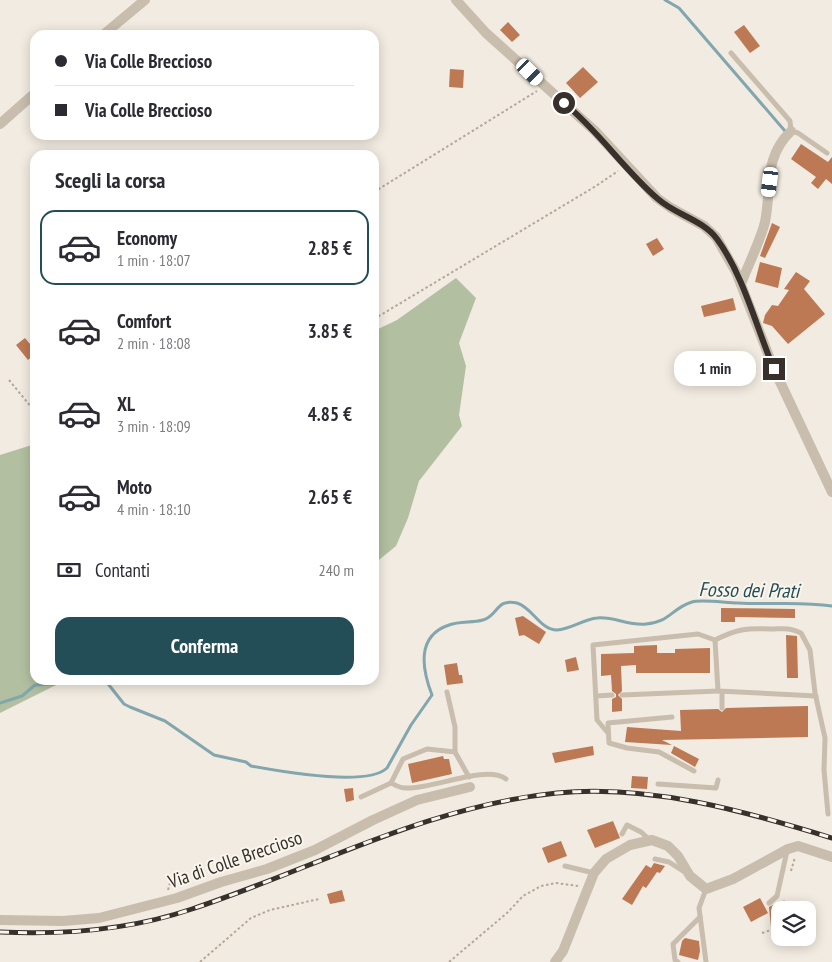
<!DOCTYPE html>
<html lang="it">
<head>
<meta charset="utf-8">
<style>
	:root { --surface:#fff; --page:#f2f2f3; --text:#2b2b33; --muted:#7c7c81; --line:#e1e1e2; --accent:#244e57 }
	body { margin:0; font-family:"PT Sans Narrow",sans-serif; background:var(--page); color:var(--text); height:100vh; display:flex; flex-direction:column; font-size:19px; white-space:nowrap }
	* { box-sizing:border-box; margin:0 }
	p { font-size:16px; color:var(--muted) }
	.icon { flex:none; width:28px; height:28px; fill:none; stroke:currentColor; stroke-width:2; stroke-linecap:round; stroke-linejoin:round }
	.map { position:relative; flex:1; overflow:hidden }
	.sheet { position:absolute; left:30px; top:150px; width:349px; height:535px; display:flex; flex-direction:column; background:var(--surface); border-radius:15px; box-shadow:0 2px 12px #0003 }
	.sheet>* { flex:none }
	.banner { position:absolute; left:30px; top:30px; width:349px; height:110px; border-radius:15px; box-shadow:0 2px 12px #0003; display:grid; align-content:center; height:110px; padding:0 25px; background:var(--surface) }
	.fabs { position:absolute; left:771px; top:901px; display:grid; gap:10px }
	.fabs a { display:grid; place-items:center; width:45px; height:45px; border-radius:10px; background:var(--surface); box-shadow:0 2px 12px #0003; font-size:25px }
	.end { position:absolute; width:22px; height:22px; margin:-11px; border:6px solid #38312b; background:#fff; box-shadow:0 0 0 2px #fff }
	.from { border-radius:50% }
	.bubble { position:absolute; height:35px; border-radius:15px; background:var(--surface); box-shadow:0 2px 12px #0003; font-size:16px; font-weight:700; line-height:35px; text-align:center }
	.car { position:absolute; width:15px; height:30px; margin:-15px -8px; border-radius:6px; box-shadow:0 0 4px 1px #0007; background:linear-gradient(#fff 24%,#345 0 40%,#fff 0 76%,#345 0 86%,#fff 0) }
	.banner b { display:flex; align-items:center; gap:18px; height:48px; font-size:19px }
	.banner b+b { border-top:1px solid var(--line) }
	.banner i { width:12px; height:12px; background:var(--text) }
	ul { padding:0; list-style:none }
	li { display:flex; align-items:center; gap:15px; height:75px; margin:0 10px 8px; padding:0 15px; border:2px solid transparent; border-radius:15px }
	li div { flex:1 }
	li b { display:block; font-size:19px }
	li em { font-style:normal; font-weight:700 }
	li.current { border-color:var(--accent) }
	li>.icon { width:45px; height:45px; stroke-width:1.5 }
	h2 { padding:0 25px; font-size:22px; line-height:60px }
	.pay { display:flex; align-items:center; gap:12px; height:55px; padding:0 25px; font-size:19px }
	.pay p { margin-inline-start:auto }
	.action { display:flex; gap:10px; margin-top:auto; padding:10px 25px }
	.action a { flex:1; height:58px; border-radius:15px; background:var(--accent); color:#fff; font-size:20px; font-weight:700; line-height:58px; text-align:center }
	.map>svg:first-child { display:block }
	.green { fill:#b2c0a1 }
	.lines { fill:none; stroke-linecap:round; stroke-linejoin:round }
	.stream { stroke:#82a6ad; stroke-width:3 }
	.building { fill:#bd7954 }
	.path { stroke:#b5a797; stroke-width:2; stroke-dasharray:2.5 2.5; stroke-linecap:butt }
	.lane { stroke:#c9bdad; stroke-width:5 }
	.street { stroke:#c9bdad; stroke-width:10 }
	.rail-casing { stroke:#38312b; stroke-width:5 }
	.rail { stroke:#f9f5ed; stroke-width:3; stroke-dasharray:9; stroke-linecap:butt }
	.route { stroke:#38312b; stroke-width:6 }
	.labels { text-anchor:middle; stroke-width:4; stroke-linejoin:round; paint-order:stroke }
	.street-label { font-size:19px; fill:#38312b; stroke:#f9f5ed }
	.water-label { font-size:20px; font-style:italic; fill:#244e57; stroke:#f9f5ed }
</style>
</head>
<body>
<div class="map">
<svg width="832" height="962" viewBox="0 0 832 962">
	<rect width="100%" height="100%" fill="#f2ebe1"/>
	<g class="green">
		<path d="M 456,278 L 476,298 L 459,343 L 466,366 L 459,415 L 462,426 L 419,481 L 408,518 L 396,546 L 374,564 L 374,331 L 397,320 Z"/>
		<path d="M 35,444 L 35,680 L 66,680 L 0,713 L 0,455 Z"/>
	</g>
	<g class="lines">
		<g class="stream">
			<path d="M 665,0 L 679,8 L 785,131"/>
			<path d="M 105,680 L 124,704 L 130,707 L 165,721 L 214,755 L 246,762 L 251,766 C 278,771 367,787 387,768 L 411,725 L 432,695 C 422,669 416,636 449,625 C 460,621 472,623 483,620 C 498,616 496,598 517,603 C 533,608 540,630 557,630 C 571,629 584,619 597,618 C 613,616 629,626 646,624 C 670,622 672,608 692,602 C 702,599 726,603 738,603 C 769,605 800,601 832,606"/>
			<path d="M 0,703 L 22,696 L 35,685 L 54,684 L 65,680"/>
		</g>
	</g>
	<g class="building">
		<path d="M 508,22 L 520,35 L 512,42 L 500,30 Z"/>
		<path d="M 744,25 L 760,46 L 750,53 L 734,32 Z"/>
		<path d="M 583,67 L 598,82 L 580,98 L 566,83 Z"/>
		<path d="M 450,69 L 464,70 L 463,88 L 449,87 Z"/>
		<path d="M 801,144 L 828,162 L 832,157 L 832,184 L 826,179 L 818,189 L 811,183 L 816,177 L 791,159 Z"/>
		<path d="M 772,223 L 780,227 L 765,258 L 760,256 Z"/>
		<path d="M 657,238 L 664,249 L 653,256 L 646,244 Z"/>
		<path d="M 760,262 L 782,268 L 778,288 L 755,282 Z"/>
		<path d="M 796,272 L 810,281 L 804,289 L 825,314 L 788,344 L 772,326 L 763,323 L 765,315 L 772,305 L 778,306 L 789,290 L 784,289 Z"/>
		<path d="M 733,298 L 736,310 L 704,317 L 701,306 Z"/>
		<path d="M 25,338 L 35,350 L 35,354 L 28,360 L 16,345 Z"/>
		<path d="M 721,608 L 795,609 L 795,618 L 735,617 L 735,622 L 721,622 Z"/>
		<path d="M 523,616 L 546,632 L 539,644 L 524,635 L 519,636 L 515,618 Z"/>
		<path d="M 786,635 L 797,636 L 798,678 L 787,678 Z"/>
		<path d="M 657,645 L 657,653 L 675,653 L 675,649 L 710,648 L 710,673 L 636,673 L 636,665 L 621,666 L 622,691 L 618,695 L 622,699 L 622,711 L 612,712 L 612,699 L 616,697 L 616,694 L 612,691 L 611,675 L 601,676 L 601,654 L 634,653 L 634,646 Z"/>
		<path d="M 576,657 L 579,670 L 567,672 L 565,660 Z"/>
		<path d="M 457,663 L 459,675 L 462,675 L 463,683 L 447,685 L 444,665 Z"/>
		<path d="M 808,706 L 808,737 L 662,740 L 672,745 L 625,742 L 627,727 L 681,731 L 680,710 L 718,709 L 722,712 L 726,708 Z"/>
		<path d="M 593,746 L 594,755 L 555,763 L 552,753 Z"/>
		<path d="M 674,746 L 699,759 L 695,767 L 671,753 Z"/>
		<path d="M 443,756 L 444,759 L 449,759 L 452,774 L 412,783 L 408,764 Z"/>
		<path d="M 632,776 L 648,777 L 647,789 L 631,788 Z"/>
		<path d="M 353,788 L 354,800 L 346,802 L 344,789 Z"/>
		<path d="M 613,821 L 620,838 L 595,848 L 587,830 Z"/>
		<path d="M 561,841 L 567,856 L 548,863 L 542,848 Z"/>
		<path d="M 654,863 L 665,866 L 660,873 L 657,872 L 646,888 L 643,886 L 632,905 L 622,899 L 646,865 L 651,868 Z"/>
		<path d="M 342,890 L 345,901 L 330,904 L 327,894 Z"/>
		<path d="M 760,898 L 768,913 L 751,922 L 743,907 Z"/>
		<path d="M 779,902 L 771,927 L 769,907 Z"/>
		<path d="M 685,938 L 699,941 L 700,951 L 698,960 L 679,955 L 682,941 Z"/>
	</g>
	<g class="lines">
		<g class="path">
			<path d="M 374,192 L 537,91"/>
			<path d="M 374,319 L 596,186 L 618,171"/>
			<path d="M 9,380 L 32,408 L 35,406"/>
			<path d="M 791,871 L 795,857"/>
			<path d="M 168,890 L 172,876"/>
			<path d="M 781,910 L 784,900"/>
			<path d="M 762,933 L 774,929 L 780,914"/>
			<path d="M 200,962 L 251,918 L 270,910 L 319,899"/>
			<path d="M 449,962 L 507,913 L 523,896 L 541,886 L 556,883 L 578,886"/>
		</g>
		<g class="lane">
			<path d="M 731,53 L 790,121 L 791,131 L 798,133 L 827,153"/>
			<path d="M 715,640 L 718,691 L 816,696"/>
			<path d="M 447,692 L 455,727 L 455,752 L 469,777"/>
			<path d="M 722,692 L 722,708"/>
			<path d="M 622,695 L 718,691"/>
			<path d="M 596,696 L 612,695"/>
			<path d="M 672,717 L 608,723 L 609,743 L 627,748 L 659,752 L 694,771"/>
			<path d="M 608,733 L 597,720 L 593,645 L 698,634 L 715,640 C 737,629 746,628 770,629 C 783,629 788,627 801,633 L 810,650 L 815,693 L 825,738 L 824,770 L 828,814"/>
			<path d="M 455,752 L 427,749 L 403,759 L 391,783 C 395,785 400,788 405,788 C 431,790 486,764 506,779"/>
			<path d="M 658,784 L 716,788 L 718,780"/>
			<path d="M 361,797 L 391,783"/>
			<path d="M 622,834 L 627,825 L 641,832 L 650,840"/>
			<path d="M 655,859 L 669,862 L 686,873"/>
			<path d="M 565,866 L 594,873"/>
			<path d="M 706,889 L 699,908 L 706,962"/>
			<path d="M 769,903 L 777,896 L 787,851"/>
			<path d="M 678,962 L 675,960 L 673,944 L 700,917"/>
		</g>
		<g class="street">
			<path d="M 456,0 L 486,33 L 595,131 L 657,198 L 671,208 L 704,226 L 716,237 L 736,272 L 774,369 L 832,492"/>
			<path d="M 103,35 L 145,0"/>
			<path d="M 0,124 L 35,93"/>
			<path d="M 741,284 C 748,265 760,242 765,222 C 772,187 763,158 791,131"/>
			<path d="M 0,920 L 63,921 L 99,918 L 177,898 L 221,882 L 267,869 L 315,850 L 373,820 L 417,800 L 470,787"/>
			<path d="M 555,962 L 563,951 L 594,873 L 606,859 L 630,845 L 652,840 L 668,846 L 678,856 L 690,876 L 706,889 L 733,879 L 788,849 L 798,846 L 832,857"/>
		</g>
		<g class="rail-casing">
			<path id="rail" d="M 0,932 C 65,935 130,930 192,909 C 313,869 427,806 557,793 C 650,784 744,811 832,838"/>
		</g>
		<use href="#rail" class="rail"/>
	</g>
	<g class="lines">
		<path class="route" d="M 564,103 C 599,131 624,170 658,199 C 676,215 703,220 717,239 C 744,276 756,327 774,369"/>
	</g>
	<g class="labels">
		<g class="street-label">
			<text transform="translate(235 859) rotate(-19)" y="7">Via di Colle Breccioso</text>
		</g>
		<g class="water-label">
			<text transform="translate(749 590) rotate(1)" y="7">Fosso dei Prati</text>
		</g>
	</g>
</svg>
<div class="fabs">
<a><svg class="icon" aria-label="layers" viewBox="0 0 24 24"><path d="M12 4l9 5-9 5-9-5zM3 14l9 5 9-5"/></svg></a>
</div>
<i class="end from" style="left:564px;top:103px"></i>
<i class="end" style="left:774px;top:369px"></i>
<div class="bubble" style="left:674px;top:351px;width:82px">1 min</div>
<i class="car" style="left:530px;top:72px;rotate:135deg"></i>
<i class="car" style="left:770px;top:182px;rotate:187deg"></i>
<div class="banner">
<b><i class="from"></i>Via Colle Breccioso</b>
<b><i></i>Via Colle Breccioso</b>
</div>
<section class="sheet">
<h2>Scegli la corsa</h2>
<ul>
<li class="current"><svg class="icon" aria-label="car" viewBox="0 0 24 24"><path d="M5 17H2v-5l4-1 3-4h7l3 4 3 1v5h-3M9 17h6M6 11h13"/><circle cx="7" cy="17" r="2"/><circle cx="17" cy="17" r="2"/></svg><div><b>Economy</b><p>1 min · 18:07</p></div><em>2.85 €</em></li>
<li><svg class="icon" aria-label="car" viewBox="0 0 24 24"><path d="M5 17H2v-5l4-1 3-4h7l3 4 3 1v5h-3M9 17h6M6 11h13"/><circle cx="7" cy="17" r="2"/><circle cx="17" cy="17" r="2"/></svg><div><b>Comfort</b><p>2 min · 18:08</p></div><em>3.85 €</em></li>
<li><svg class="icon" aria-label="car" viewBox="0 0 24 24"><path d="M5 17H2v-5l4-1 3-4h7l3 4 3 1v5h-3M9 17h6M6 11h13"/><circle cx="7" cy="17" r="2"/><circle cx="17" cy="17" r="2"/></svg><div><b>XL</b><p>3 min · 18:09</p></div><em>4.85 €</em></li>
<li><svg class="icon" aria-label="car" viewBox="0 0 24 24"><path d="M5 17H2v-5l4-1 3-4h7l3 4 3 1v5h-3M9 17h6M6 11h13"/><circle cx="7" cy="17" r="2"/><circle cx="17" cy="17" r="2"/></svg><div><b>Moto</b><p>4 min · 18:10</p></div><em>2.65 €</em></li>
</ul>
<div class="pay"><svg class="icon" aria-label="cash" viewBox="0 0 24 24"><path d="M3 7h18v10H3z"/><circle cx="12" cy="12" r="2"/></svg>Contanti<p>240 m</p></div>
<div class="action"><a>Conferma</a></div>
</section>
</div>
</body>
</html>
